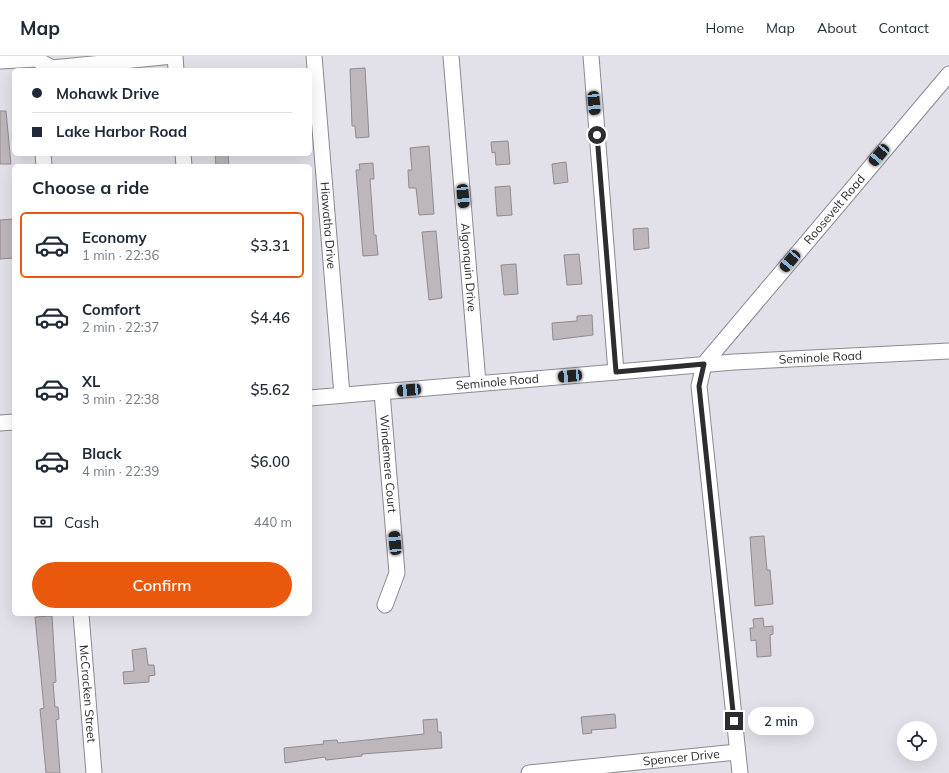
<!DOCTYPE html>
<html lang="en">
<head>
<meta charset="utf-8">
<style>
	:root { --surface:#fff; --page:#f2f2f3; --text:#1f2937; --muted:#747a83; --line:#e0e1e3; --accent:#ea580c }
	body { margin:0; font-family:Mulish,sans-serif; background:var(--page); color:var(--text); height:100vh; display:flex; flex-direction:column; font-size:15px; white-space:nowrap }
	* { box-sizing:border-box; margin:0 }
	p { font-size:13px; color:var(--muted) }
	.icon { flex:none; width:22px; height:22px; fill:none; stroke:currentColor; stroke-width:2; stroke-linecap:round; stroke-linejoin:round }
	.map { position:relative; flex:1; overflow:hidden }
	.drawer { position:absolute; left:12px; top:108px; width:300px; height:452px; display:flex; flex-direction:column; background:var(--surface); border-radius:6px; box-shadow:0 4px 16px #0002 }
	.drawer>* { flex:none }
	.hud { position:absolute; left:12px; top:12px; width:300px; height:88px; border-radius:6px; box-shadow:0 4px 16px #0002; display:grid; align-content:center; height:88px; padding:0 20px; background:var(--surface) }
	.fabs { position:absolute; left:897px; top:665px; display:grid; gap:8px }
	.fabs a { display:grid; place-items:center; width:40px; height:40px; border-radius:50%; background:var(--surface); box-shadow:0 4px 16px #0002; font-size:20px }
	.end { position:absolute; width:18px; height:18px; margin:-9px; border:5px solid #2d2c2f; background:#fff; box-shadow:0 0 0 2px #fff }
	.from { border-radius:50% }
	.bubble { position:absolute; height:28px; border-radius:14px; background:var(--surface); box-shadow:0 4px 16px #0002; font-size:13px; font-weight:600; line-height:28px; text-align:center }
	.car { position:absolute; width:12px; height:24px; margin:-12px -6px; border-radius:5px; box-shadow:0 0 3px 1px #0007; background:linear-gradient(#222 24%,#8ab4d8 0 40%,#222 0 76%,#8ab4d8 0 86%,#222 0) }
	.hud b { display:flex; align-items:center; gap:14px; height:38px; font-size:15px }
	.hud b+b { border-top:1px solid var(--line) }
	.hud i { width:10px; height:10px; background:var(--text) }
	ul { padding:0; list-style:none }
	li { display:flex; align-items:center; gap:12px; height:66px; margin:0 8px 6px; padding:0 12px; border:2px solid transparent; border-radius:6px }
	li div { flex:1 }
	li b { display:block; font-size:15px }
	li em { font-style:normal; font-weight:600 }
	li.on { border-color:var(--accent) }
	li>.icon { width:36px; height:36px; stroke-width:1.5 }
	h2 { padding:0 20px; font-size:18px; line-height:48px }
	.pay { display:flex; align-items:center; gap:10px; height:44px; padding:0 20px; font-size:15px }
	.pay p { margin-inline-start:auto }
	.primary-button { display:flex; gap:8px; margin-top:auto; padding:8px 20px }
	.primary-button a { flex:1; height:46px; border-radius:24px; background:var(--accent); color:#fff; font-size:16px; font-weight:600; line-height:46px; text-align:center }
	header { display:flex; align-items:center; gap:24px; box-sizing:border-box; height:56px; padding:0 20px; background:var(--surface); border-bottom:1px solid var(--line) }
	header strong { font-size:19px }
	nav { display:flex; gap:22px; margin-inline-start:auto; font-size:14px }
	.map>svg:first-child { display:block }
	.building { fill:#bdb6bb; stroke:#918b90 }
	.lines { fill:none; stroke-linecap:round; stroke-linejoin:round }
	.minor-casing { stroke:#8b8a91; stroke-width:17 }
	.minor { stroke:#fff; stroke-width:15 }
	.route { stroke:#2d2c2f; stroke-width:5 }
	.labels { text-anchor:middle; stroke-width:3; stroke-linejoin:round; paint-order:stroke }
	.street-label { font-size:12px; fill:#2d2c2f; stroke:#fff }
</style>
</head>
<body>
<header>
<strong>Map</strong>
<nav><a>Home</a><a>Map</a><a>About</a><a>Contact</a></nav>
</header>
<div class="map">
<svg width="949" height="717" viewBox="0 0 949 717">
	<rect width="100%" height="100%" fill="#e2e0e8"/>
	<g class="building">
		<path d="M 365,12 L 369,81 L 356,82 L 355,70 L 352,70 L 350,13 Z"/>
		<path d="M 0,55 L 6,55 L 11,108 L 0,108 Z"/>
		<path d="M 508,85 L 510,108 L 496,109 L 495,96 L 492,97 L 491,86 Z"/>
		<path d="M 429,90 L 434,158 L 419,159 L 416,132 L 409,132 L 408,114 L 412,114 L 410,92 Z"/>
		<path d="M 215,98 L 228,98 L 229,110 L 216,110 Z"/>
		<path d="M 566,106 L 568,126 L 554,128 L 552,108 Z"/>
		<path d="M 373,107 L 374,123 L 370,123 L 374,179 L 376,179 L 378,199 L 363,200 L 356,114 L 360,114 L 359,108 Z"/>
		<path d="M 510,130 L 512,159 L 497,160 L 495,131 Z"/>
		<path d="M 14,163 L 14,202 L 0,203 L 0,164 Z"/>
		<path d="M 648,172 L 649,192 L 634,194 L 633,173 Z"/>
		<path d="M 436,175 L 442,242 L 429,244 L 422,176 Z"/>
		<path d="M 579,198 L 582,228 L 567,229 L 564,199 Z"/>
		<path d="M 516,208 L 518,238 L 504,239 L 501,209 Z"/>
		<path d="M 592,259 L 593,279 L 553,284 L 552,267 L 577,265 L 577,260 Z"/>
		<path d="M 764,480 L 767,514 L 770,514 L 773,548 L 755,550 L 750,481 Z"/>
		<path d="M 52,560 L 56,626 L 53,627 L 55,651 L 58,651 L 59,663 L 56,664 L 60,717 L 46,717 L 40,653 L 44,652 L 35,561 Z"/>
		<path d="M 763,562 L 764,571 L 773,570 L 773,578 L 770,579 L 771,600 L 757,601 L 756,584 L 751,585 L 750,572 L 754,572 L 753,563 Z"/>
		<path d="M 146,592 L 148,609 L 154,609 L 155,619 L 149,620 L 149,626 L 124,628 L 123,616 L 134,615 L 132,594 Z"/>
		<path d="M 615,658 L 616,672 L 591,674 L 592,677 L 583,678 L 581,661 Z"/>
		<path d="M 437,663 L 438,676 L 441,676 L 442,692 L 362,698 L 362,700 L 326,704 L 325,701 L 285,707 L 284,692 L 324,688 L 323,685 L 337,684 L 338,687 L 424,678 L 423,664 Z"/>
	</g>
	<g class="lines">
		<g class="minor-casing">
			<g id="minor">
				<path d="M 175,0 L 176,14"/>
				<path id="s1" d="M 314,0 L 342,339"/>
				<path id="s2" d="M 451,0 L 478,327"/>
				<path d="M 591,0 L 616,316"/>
				<path d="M 0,5 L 36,3 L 52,12 L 173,0"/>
				<path d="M 43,98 L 44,110"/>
				<path d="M 183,98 L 184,110"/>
				<path id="s3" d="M 382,336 L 397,517 L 385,549"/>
				<path id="s4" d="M 310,342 L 734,306 L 949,295"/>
				<path d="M 0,367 L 14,366"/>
				<path id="s5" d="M 81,558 L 94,717"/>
				<path id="s6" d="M 529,717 L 737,696"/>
				<path id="s7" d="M 740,717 L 699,330 L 704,308 L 949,18"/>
			</g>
		</g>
		<use href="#minor" class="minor"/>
	</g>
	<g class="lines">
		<path class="route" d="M 597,79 L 616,316 L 704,308 L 699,330 L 734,665"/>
	</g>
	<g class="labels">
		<g class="street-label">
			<text dy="4" stroke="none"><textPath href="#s7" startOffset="614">Roosevelt Road</textPath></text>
			<text dy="4" stroke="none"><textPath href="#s1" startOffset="170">Hiawatha Drive</textPath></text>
			<text dy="4" stroke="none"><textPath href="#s2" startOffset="212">Algonquin Drive</textPath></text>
			<text dy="4" stroke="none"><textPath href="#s4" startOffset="512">Seminole Road</textPath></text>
			<text dy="4" stroke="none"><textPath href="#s4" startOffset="188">Seminole Road</textPath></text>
			<text dy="4" stroke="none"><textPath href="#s3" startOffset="72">Windemere Court</textPath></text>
			<text dy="4" stroke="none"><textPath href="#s5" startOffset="80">McCracken Street</textPath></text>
			<text dy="4" stroke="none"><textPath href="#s6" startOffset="153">Spencer Drive</textPath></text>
		</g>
	</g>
</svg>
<div class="fabs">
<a><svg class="icon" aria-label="locate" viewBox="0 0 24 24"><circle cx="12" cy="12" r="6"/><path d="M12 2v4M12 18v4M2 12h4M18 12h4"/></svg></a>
</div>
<i class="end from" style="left:597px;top:79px"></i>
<i class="end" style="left:734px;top:665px"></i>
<div class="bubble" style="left:748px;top:651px;width:66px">2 min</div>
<i class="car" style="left:594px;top:47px;rotate:175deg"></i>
<i class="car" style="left:879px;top:99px;rotate:220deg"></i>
<i class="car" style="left:463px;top:140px;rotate:175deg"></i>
<i class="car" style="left:790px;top:205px;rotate:220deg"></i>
<i class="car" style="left:570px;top:320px;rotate:265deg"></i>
<i class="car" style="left:409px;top:334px;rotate:265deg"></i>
<i class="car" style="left:395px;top:487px;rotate:355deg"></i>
<div class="hud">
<b><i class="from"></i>Mohawk Drive</b>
<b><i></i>Lake Harbor Road</b>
</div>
<section class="drawer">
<h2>Choose a ride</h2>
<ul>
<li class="on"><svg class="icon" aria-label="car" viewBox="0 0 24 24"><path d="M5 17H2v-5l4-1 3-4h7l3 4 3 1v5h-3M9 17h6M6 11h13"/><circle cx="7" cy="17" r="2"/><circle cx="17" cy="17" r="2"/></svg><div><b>Economy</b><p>1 min · 22:36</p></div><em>$3.31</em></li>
<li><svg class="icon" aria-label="car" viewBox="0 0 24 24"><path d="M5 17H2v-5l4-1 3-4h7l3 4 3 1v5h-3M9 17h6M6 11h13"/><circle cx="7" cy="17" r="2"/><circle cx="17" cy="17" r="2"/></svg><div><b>Comfort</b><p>2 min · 22:37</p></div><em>$4.46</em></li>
<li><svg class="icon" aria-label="car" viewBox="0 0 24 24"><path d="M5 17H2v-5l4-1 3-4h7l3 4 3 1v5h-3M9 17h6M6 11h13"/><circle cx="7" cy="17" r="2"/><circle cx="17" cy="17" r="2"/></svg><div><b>XL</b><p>3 min · 22:38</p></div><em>$5.62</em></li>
<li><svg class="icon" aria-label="car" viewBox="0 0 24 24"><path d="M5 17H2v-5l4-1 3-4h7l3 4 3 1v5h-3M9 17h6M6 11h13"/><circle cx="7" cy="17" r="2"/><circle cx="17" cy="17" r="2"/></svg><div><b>Black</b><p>4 min · 22:39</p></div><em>$6.00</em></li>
</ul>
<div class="pay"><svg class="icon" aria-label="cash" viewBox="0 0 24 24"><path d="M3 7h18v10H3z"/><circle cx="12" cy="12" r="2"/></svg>Cash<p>440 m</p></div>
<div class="primary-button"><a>Confirm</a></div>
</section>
</div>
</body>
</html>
